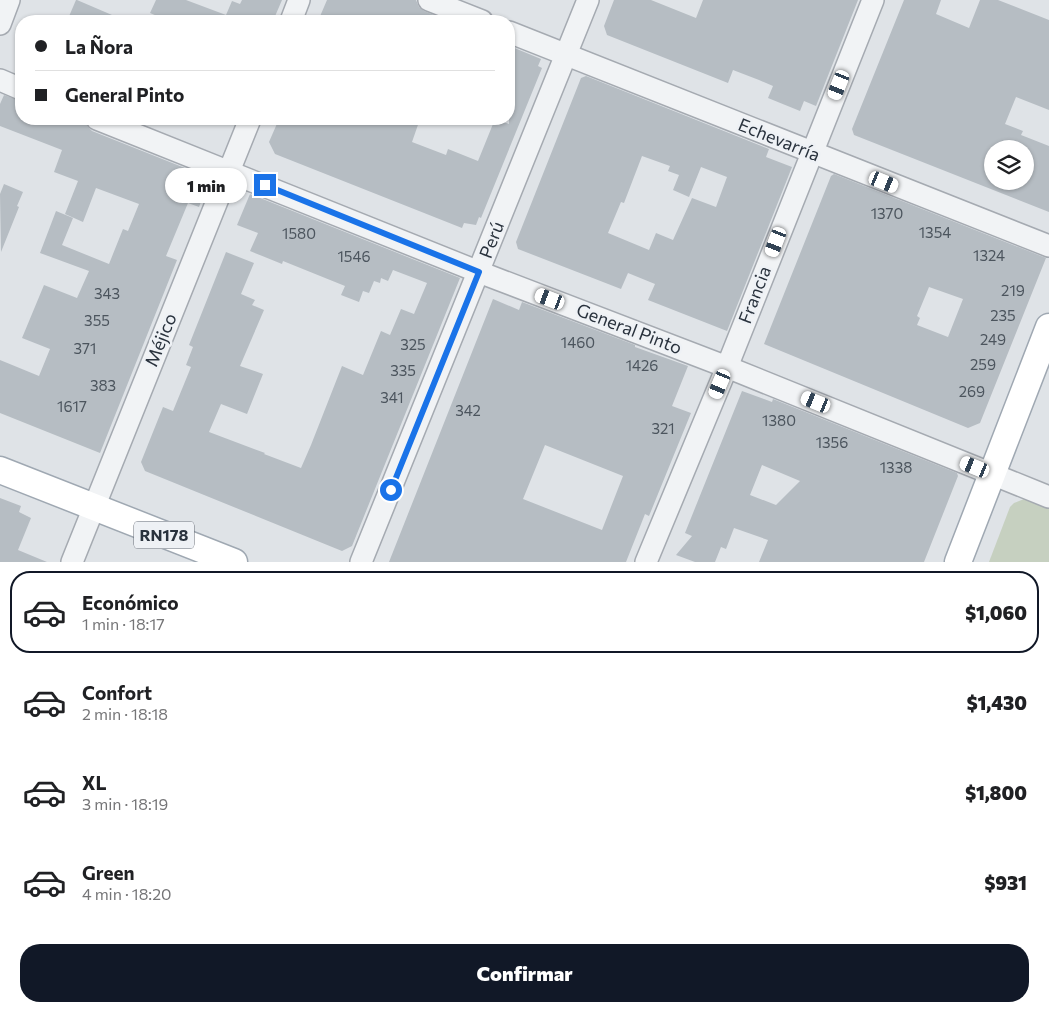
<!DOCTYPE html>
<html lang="es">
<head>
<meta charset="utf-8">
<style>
	:root { --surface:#fff; --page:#f6f6f6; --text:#202124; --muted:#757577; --line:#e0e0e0; --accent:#111827 }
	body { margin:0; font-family:Commissioner,sans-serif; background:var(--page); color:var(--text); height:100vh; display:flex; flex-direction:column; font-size:19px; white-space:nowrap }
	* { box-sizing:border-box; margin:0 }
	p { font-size:16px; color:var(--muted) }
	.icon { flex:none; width:28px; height:28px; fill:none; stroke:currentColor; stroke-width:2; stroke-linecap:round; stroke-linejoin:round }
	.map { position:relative; height:562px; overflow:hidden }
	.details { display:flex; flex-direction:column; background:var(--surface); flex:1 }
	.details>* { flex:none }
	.banner { position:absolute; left:15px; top:15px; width:500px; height:110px; border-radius:20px; box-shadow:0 1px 4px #0004; display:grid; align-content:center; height:110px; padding:0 20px; background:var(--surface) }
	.controls { position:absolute; left:984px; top:140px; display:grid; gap:10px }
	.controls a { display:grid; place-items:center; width:50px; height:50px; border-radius:50%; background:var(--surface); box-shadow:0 1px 4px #0004; font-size:25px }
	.end { position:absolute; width:22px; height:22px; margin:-11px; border:6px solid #1a73e8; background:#fff; box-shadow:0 0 0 2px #fff }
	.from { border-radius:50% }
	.bubble { position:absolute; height:35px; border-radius:18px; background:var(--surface); box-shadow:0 1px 4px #0004; font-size:16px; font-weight:800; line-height:35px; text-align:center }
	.car { position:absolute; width:15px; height:30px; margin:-15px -8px; border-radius:6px; box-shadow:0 0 4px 1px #0007; background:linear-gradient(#fff 24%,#345 0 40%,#fff 0 76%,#345 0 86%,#fff 0) }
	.banner b { display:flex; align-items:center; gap:18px; height:48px; font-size:19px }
	.banner b+b { border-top:1px solid var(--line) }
	.banner i { width:12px; height:12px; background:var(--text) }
	ul { padding:9px 0 0; list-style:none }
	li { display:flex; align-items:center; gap:15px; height:82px; margin:0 10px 8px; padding:0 10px; border:2px solid transparent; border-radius:20px }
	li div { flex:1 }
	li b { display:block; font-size:19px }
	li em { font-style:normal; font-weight:800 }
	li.selected { border-color:var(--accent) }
	li>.icon { width:45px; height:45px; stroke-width:1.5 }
	.cta { display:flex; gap:10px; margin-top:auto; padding:10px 20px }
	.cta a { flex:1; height:58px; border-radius:20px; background:var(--accent); color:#fff; font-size:20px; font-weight:800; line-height:58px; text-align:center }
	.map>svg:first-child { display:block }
	.green { fill:#c6d0c0 }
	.building { fill:#b6bdc3; fill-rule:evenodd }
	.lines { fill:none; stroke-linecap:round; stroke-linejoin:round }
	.minor-casing { stroke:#a5aab1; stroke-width:24 }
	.major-casing { stroke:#9fa8b2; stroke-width:29 }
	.minor { stroke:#f1f3f5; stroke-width:21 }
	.major { stroke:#fff; stroke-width:26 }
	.route { stroke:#1a73e8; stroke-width:6 }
	.labels { text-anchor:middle; stroke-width:5; stroke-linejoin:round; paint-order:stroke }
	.number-label { font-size:15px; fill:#4c555e }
	.shield { fill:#eef1f5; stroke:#646b74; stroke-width:1 }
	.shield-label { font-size:16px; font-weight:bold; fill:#29323d }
	.street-label { font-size:18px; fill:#29323d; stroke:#eef1f5 }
</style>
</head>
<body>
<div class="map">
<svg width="1049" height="562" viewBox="0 0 1049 562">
	<rect width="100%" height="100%" fill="#dfe3e7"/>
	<path class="green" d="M 1024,499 L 1049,508 L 1049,562 L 989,562 L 1010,507 L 1014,503 Z"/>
	<g class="building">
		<path d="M 76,0 L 77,0 L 126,21 L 67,21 Z"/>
		<path d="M 156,0 L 186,0 L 226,15 L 232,1 L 240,4 L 242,0 L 282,0 L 273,21 L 169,21 L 150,13 Z"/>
		<path d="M 327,0 L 416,0 L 419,7 L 424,11 L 449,21 L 318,21 Z"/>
		<path d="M 614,0 L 651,0 L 696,18 L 703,0 L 858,0 L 816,106 L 804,101 L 800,111 L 768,98 L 773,86 L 759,80 L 733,70 L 728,83 L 607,35 L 604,26 Z"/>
		<path d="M 904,0 L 941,0 L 936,14 L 969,28 L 980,0 L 998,0 L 1049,20 L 1049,110 L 1016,97 L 1005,124 L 1023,131 L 1021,135 L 1049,146 L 1049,212 L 854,135 L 852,129 ZM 992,149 L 1025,149 L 1025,181 L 992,181 Z"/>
		<path d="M 512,47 L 541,59 L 538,66 L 542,68 L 481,218 L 479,217 L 476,225 L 464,223 L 462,228 L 275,154 L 269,142 L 279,119 L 420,119 L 412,142 L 446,155 L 448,149 L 478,161 L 495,119 L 509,124 L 509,55 Z"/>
		<path d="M 586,76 L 769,149 L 766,157 L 792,167 L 727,331 L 648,300 L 655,284 L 628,273 L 621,289 L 518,249 L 516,242 L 581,78 ZM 642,156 L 670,166 L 668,171 L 679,175 L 673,190 L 689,197 L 701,167 L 727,177 L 716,207 L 692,198 L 673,240 L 656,233 L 649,250 L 608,233 L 621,202 L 624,203 Z"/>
		<path d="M 4,95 L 21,101 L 21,119 L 77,119 L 85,122 L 88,127 L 92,131 L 210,178 L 199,207 L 188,203 L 166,256 L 177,260 L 100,453 L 0,413 L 0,360 L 39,376 L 50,349 L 22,338 L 44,285 L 77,298 L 89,271 L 40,253 L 56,211 L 73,218 L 62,245 L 109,264 L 123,229 L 128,231 L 139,204 L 96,188 L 83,222 L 65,214 L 78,181 L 54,172 L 62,150 L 0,126 L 0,104 Z"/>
		<path d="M 834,174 L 1046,258 L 980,423 L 968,428 L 764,344 L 831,176 ZM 929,287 L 963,299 L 948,337 L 917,325 L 920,318 L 917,316 Z"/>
		<path d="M 4,184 L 23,192 L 17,206 L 19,207 L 1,252 L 0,194 Z"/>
		<path d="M 250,194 L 460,278 L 352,546 L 342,551 L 145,471 L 141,462 L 163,407 L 173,411 L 191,367 L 186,365 L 193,347 L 189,345 L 226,252 L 254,263 L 241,294 L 255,300 L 252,305 L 264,310 L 240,366 L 263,374 L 247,414 L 221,404 L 209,432 L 265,453 L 264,454 L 301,468 L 311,445 L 342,366 L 363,375 L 381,331 L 390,335 L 401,309 L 414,314 L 427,283 L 393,270 L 388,281 L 381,278 L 380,283 L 374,281 L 369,293 L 363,291 L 359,302 L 341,295 L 345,286 L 283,261 L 282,264 L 250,251 L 258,233 L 237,225 Z"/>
		<path d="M 493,299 L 519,310 L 522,302 L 635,345 L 635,347 L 688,366 L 672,406 L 691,413 L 649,516 L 645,514 L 626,562 L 389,562 ZM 545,445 L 623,476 L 602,530 L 523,499 Z"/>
		<path d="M 742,391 L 772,402 L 773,399 L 957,473 L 958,476 L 924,562 L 759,562 L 768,540 L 734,528 L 726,549 L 721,547 L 715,562 L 695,562 L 676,555 L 692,536 L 685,533 ZM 762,465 L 800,481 L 776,505 L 750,495 Z"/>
		<path d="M 0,498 L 21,506 L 19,512 L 31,518 L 18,550 L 47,562 L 0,562 Z"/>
	</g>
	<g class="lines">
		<g class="minor-casing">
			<g id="minor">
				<path d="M 429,0 L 482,21"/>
				<path d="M 291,21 L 299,0"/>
				<path d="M 0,24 L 9,0"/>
				<path d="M 509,32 L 1049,246"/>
				<path d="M 0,80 L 21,89"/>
				<path d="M 97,119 L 479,272 L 727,367 L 1049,497"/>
				<path d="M 72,562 L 250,119"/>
				<path d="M 361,562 L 588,0"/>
				<path d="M 646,562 L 727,367 L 873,0"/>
			</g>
		</g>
		<g class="major-casing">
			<g id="major">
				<path d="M 0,470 L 234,562"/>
				<path d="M 958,562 L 1049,327"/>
			</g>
		</g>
		<use href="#minor" class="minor"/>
		<use href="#major" class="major"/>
	</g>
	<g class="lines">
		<path class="route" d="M 265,185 L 479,272 L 391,490"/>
	</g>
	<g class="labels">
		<g class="number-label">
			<text x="887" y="219">1370</text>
			<text x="935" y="238">1354</text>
			<text x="299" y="239">1580</text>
			<text x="989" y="261">1324</text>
			<text x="354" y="262">1546</text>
			<text x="1013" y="296">219</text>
			<text x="107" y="299">343</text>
			<text x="1003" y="321">235</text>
			<text x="97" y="326">355</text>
			<text x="993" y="345">249</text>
			<text x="578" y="348">1460</text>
			<text x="413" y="350">325</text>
			<text x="85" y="354">371</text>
			<text x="983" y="370">259</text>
			<text x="642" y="371">1426</text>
			<text x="403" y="376">335</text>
			<text x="103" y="391">383</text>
			<text x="972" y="397">269</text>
			<text x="392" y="403">341</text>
			<text x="72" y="412">1617</text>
			<text x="468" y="416">342</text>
			<text x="779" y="426">1380</text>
			<text x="663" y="434">321</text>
			<text x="832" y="448">1356</text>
			<text x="896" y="473">1338</text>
		</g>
		<rect class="shield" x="134" y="521.5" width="60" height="27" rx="4"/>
		<g class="shield-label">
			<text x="164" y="541">RN178</text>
		</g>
		<g class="street-label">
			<text transform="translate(779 140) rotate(22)" y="6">Echevarría</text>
			<text transform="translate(492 240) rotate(-69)" y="6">Perú</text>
			<text transform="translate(755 295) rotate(-69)" y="6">Francia</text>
			<text transform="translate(629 329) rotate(21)" y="6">General Pinto</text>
			<text transform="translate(161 340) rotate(-68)" y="6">Méjico</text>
		</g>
	</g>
</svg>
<div class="controls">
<a><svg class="icon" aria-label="layers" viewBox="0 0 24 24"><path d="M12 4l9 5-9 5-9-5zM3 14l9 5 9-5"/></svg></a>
</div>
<i class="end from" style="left:391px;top:490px"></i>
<i class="end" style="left:265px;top:185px"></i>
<div class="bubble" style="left:165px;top:168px;width:82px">1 min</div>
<i class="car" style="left:839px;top:85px;rotate:202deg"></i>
<i class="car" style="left:884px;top:182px;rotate:112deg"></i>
<i class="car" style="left:776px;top:242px;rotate:201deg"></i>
<i class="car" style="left:550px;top:299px;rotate:291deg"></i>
<i class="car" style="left:720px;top:384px;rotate:203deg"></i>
<i class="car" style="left:816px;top:402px;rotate:292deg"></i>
<i class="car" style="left:975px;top:467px;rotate:292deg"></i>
<div class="banner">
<b><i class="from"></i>La Ñora</b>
<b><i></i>General Pinto</b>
</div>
</div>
<section class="details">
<ul>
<li class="selected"><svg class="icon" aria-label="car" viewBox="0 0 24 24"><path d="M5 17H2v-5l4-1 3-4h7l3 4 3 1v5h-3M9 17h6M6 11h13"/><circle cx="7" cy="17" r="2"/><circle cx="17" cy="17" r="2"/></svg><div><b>Económico</b><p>1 min · 18:17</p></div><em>$1,060</em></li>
<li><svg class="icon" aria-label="car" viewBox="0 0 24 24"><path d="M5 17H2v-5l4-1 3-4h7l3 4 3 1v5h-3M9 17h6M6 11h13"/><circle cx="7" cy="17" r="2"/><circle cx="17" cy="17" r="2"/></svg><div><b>Confort</b><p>2 min · 18:18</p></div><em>$1,430</em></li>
<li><svg class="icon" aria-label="car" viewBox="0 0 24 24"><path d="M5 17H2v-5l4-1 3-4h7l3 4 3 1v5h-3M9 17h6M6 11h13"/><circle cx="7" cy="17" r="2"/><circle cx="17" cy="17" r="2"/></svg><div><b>XL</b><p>3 min · 18:19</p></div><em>$1,800</em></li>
<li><svg class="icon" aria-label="car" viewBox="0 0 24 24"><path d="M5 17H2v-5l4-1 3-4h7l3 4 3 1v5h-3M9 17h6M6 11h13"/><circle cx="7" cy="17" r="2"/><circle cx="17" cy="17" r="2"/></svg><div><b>Green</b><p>4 min · 18:20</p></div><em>$931</em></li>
</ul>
<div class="cta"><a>Confirmar</a></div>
</section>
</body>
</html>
